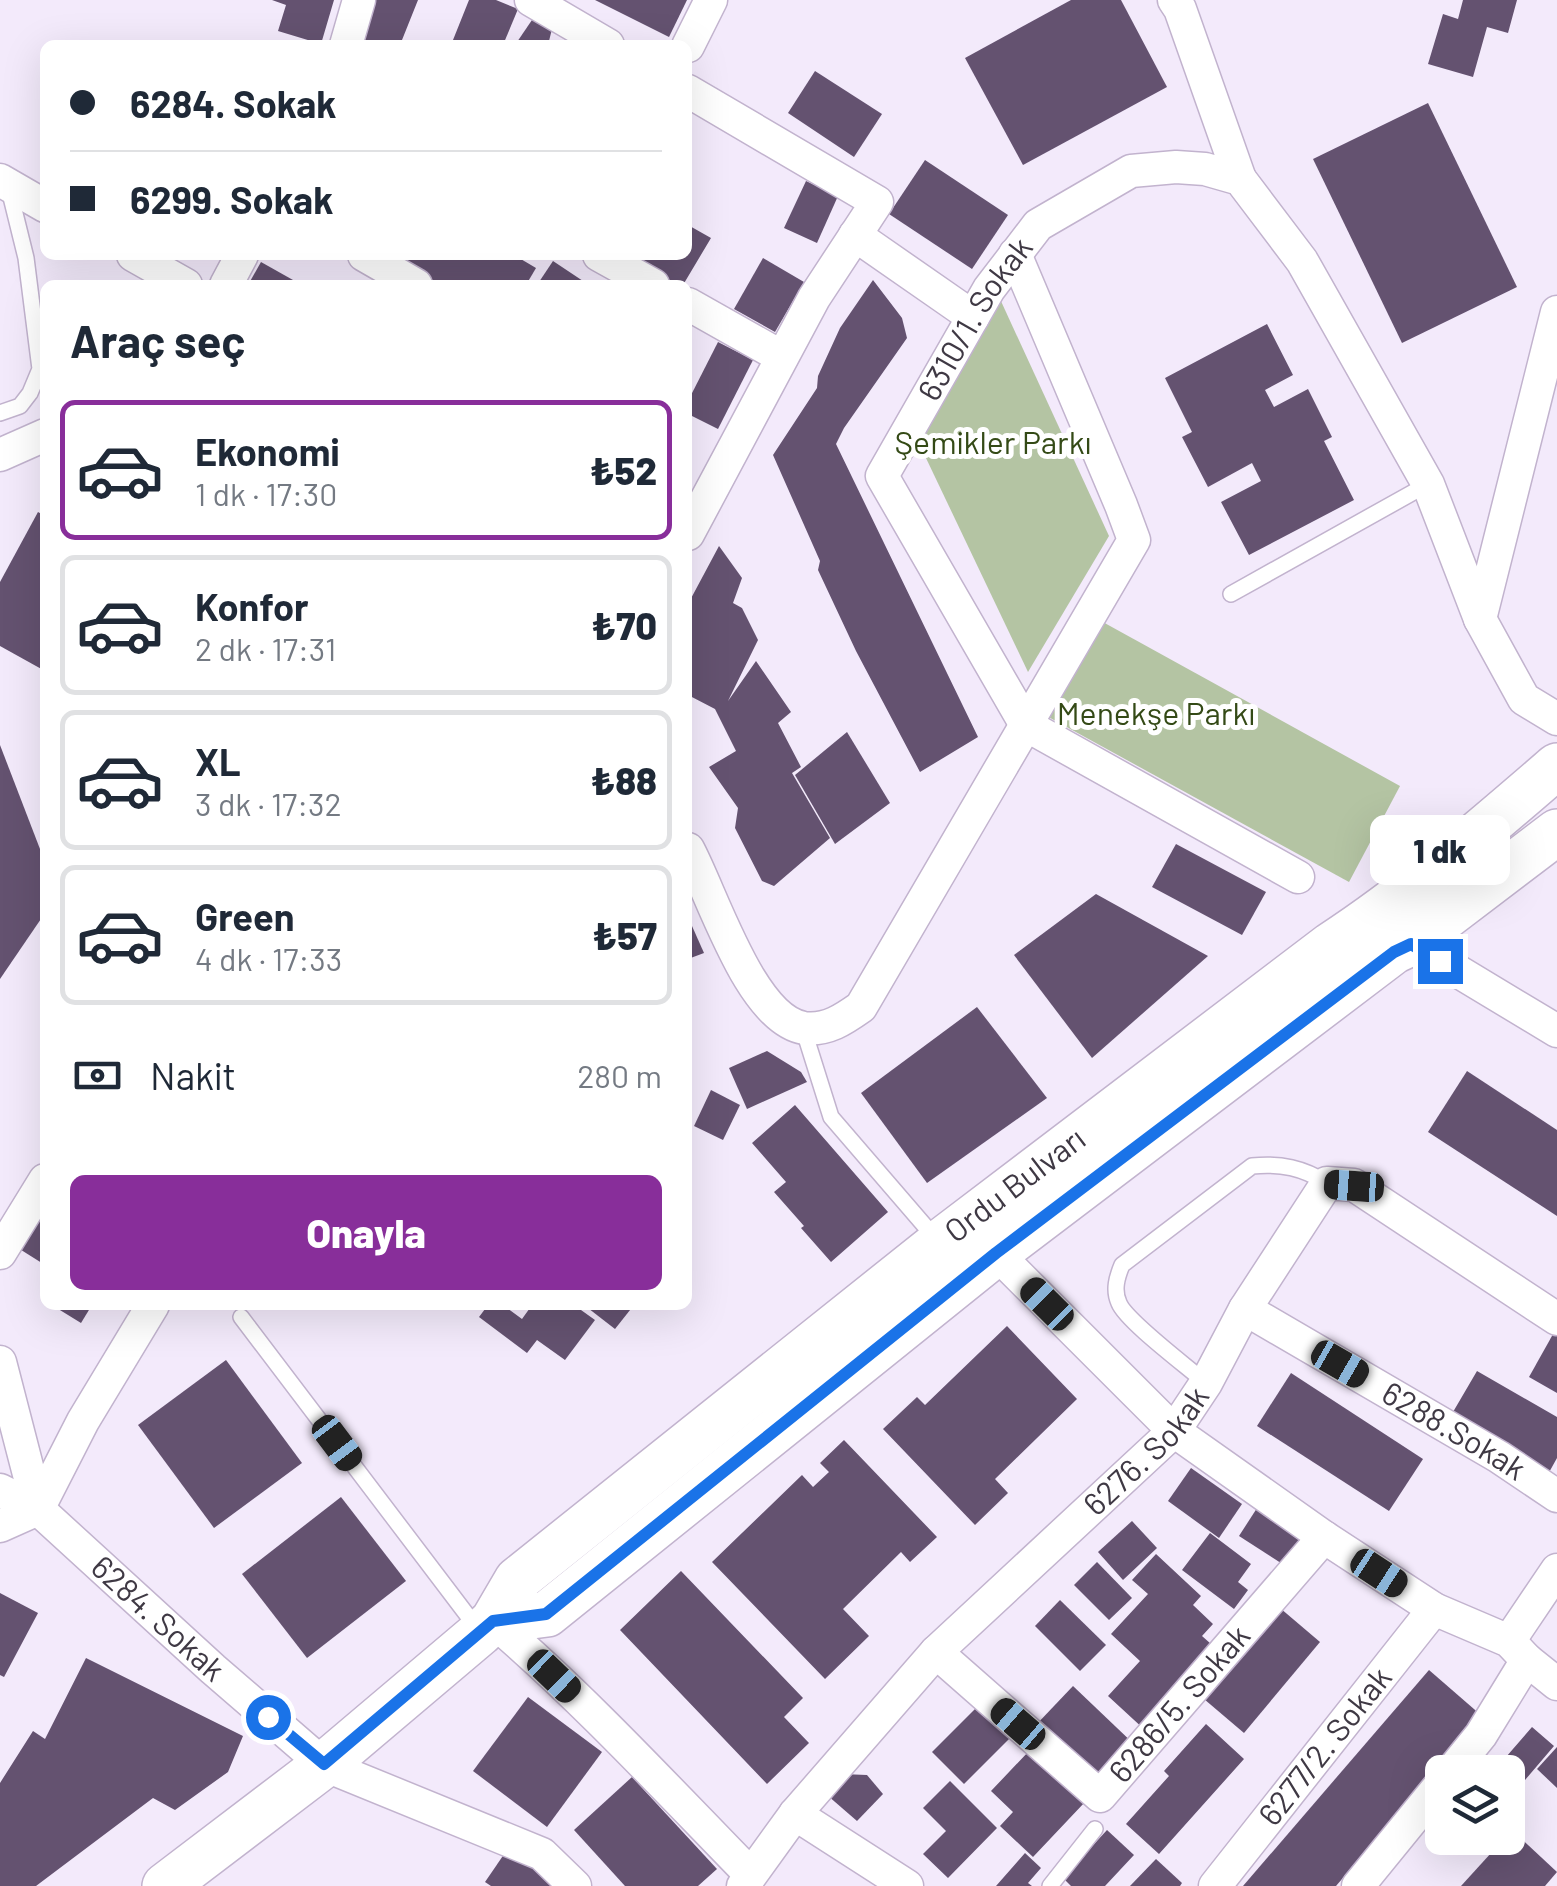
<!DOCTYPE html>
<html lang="tr">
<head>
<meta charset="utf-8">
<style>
	:root { --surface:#fff; --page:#f2f2f3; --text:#1f2937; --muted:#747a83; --line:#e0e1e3; --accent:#882e9a }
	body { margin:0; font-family:Barlow,sans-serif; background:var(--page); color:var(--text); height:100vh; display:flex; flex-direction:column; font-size:38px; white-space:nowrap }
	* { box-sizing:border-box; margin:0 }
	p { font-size:32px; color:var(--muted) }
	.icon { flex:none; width:55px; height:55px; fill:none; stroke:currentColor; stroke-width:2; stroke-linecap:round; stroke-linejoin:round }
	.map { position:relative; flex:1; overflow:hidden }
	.sheet { position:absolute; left:40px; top:280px; width:652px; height:1030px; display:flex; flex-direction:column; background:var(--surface); border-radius:15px; box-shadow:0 10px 40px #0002 }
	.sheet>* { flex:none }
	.hud { position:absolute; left:40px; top:40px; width:652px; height:220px; border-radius:15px; box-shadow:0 10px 40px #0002; display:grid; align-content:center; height:220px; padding:0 30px; background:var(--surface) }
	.fabs { position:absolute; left:1425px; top:1755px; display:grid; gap:20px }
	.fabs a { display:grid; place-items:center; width:100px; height:100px; border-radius:15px; background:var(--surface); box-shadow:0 10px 40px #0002; font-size:50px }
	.end { position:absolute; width:45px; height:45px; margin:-22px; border:12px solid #1a73e8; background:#fff; box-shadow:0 0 0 5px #fff }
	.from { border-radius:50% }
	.bubble { position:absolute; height:70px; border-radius:15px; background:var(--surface); box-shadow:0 10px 40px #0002; font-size:32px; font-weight:800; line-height:70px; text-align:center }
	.car { position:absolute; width:30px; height:60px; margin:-30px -15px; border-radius:12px; box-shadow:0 0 8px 2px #0007; background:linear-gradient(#222 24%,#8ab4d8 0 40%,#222 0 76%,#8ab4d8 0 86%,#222 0) }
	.hud b { display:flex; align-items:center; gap:35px; height:95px; font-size:38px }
	.hud b+b { border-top:2px solid var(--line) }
	.hud i { width:25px; height:25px; background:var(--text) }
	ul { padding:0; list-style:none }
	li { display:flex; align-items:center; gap:30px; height:140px; margin:0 20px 15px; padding:0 10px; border:5px solid var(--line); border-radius:15px }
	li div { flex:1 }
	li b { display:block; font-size:38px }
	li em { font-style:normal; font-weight:800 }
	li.selected { border-color:var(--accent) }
	li>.icon { width:90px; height:90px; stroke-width:1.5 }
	h2 { padding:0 30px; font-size:45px; line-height:120px }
	.pay { display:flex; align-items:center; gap:25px; height:110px; padding:0 30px; font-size:38px }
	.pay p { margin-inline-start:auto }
	.action { display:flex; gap:20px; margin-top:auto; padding:20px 30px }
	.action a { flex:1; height:115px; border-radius:15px; background:var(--accent); color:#fff; font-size:40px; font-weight:800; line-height:115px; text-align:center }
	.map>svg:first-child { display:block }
	.green { fill:#b4c4a3 }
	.building { fill:#645270 }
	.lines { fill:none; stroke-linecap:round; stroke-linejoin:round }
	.lane-casing { stroke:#c2b3ce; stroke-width:18 }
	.street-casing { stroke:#c2b3ce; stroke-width:35 }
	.secondary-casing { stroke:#c2b3ce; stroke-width:48 }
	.lane { stroke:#fff; stroke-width:15 }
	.street { stroke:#fff; stroke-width:32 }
	.secondary { stroke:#fff; stroke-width:45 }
	.route { stroke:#1a73e8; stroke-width:12 }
	.labels { text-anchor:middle; stroke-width:10; stroke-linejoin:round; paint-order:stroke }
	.street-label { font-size:32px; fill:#3f3944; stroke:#fff }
	.park-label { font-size:32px; fill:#344a16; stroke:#fff }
</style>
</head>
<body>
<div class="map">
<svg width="1557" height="1886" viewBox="0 0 1557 1886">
	<rect width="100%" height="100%" fill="#f3eafb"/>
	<g class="green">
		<path d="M 1000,299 L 1109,536 L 1028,672 L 915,435 Z"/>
		<path d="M 1101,621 L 1400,786 L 1349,882 L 1043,714 Z"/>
	</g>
	<g class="building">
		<path d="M 272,0 L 334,0 L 321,44 L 278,31 L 286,5 Z"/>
		<path d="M 374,0 L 418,0 L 400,45 L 356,45 Z"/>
		<path d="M 469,0 L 496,0 L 518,9 L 503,45 L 451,45 Z"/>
		<path d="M 595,0 L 687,0 L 669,37 Z"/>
		<path d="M 1071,0 L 1121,0 L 1167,87 L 1023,165 L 965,58 Z"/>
		<path d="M 1463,0 L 1517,0 L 1508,33 L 1487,27 L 1473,77 L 1428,64 L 1443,14 L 1458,19 Z"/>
		<path d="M 534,17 L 554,21 L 548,45 L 515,45 Z"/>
		<path d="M 815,71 L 882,114 L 854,157 L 788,113 Z"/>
		<path d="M 1428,103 L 1517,287 L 1402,343 L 1313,159 Z"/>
		<path d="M 925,160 L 1008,215 L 972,269 L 889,214 Z"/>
		<path d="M 806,181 L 838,196 L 817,243 L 784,228 Z"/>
		<path d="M 688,225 L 711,238 L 683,285 L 677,285 L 632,255 L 688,255 Z"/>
		<path d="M 396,255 L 514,255 L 536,268 L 526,285 L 439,285 L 394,258 Z"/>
		<path d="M 763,258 L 804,282 L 775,332 L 734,309 Z"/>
		<path d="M 553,261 L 589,285 L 537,285 Z"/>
		<path d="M 261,262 L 293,280 L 291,285 L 248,285 Z"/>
		<path d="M 873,280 L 902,318 L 907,338 L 844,428 L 836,444 L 978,737 L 920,772 L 856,651 L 818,570 L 820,561 L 773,455 L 817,388 L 818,376 L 840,328 Z"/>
		<path d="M 1267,324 L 1293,375 L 1265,390 L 1274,407 L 1308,389 L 1332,437 L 1324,441 L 1354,500 L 1249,555 L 1221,502 L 1261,481 L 1252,463 L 1208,487 L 1182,437 L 1192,432 L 1165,378 Z"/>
		<path d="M 718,342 L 753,360 L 718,429 L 688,414 L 688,401 Z"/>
		<path d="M 38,512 L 45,516 L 45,671 L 0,646 L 0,582 Z"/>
		<path d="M 719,546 L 742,578 L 733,603 L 742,608 L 758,640 L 728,701 L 756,661 L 791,712 L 778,723 L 801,767 L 792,773 L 830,838 L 774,886 L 762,881 L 735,828 L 738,808 L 709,767 L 736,751 L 715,709 L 688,695 L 688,604 Z"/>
		<path d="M 847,732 L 890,803 L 835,844 L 795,775 Z"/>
		<path d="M 0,745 L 45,862 L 45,913 L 0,979 Z"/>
		<path d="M 1176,844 L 1266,892 L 1242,935 L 1152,887 Z"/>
		<path d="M 1096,894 L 1208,956 L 1092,1058 L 1014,955 Z"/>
		<path d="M 688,917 L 704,953 L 688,959 Z"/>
		<path d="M 977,1007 L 1047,1098 L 927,1183 L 861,1093 Z"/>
		<path d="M 767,1051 L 801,1072 L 807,1082 L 747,1109 L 729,1068 Z"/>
		<path d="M 1467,1071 L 1557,1130 L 1557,1216 L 1428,1132 Z"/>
		<path d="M 711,1090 L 740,1105 L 723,1140 L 694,1126 Z"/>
		<path d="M 795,1105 L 888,1212 L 831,1262 L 801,1228 L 804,1226 L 774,1192 L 786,1182 L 752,1143 Z"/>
		<path d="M 45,1203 L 45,1265 L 18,1248 Z"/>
		<path d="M 57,1305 L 92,1305 L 81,1323 L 55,1307 Z"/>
		<path d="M 488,1305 L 503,1305 L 522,1319 L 532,1305 L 574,1305 L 595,1320 L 565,1360 L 537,1340 L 527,1353 L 479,1317 Z"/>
		<path d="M 584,1305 L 634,1305 L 615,1329 Z"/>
		<path d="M 1007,1326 L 1077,1399 L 995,1479 L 1008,1493 L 975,1525 L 883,1429 L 917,1397 L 925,1405 Z"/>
		<path d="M 1557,1327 L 1557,1393 L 1529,1377 Z"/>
		<path d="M 226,1360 L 302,1463 L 214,1528 L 138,1425 Z"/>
		<path d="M 1477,1371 L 1557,1417 L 1557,1458 L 1547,1476 L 1496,1447 L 1500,1439 L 1453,1412 Z"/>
		<path d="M 1291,1373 L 1423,1459 L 1389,1511 L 1257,1426 Z"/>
		<path d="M 844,1440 L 937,1537 L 910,1562 L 901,1552 L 843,1609 L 869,1636 L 825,1679 L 712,1562 L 802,1475 L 813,1487 L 829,1472 L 820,1463 Z"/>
		<path d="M 1191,1468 L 1242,1504 L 1219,1538 L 1168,1501 Z"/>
		<path d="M 341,1497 L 406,1581 L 307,1658 L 242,1574 Z"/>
		<path d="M 1259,1505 L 1304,1533 L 1284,1565 L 1239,1536 Z"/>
		<path d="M 1132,1521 L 1157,1548 L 1123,1580 L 1098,1552 Z"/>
		<path d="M 1210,1533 L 1251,1564 L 1238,1582 L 1248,1590 L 1234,1609 L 1182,1570 Z"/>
		<path d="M 1156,1554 L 1201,1596 L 1193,1605 L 1213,1624 L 1202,1636 L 1220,1652 L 1146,1731 L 1108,1696 L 1140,1661 L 1111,1634 L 1148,1594 L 1132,1580 Z"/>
		<path d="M 1097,1562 L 1132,1598 L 1109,1620 L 1074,1585 Z"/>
		<path d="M 681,1571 L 803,1698 L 784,1717 L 809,1743 L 767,1784 L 620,1630 Z"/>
		<path d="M 0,1593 L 38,1613 L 4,1677 L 0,1675 Z"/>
		<path d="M 1060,1600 L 1106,1645 L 1080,1671 L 1035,1626 Z"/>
		<path d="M 1280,1608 L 1320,1642 L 1244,1733 L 1204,1699 Z"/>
		<path d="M 86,1658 L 243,1736 L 228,1772 L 175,1810 L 153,1798 L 36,1886 L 0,1886 L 0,1783 L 33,1731 L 45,1739 Z"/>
		<path d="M 1429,1670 L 1482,1716 L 1336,1886 L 1243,1886 Z"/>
		<path d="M 1073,1686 L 1137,1747 L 1099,1787 L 1035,1726 Z"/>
		<path d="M 528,1697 L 602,1752 L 547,1827 L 473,1771 Z"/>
		<path d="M 981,1703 L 1013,1735 L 964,1784 L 932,1752 Z"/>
		<path d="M 1206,1724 L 1244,1759 L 1159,1854 L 1126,1824 L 1169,1776 L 1164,1771 Z"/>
		<path d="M 1532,1727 L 1554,1746 L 1508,1800 L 1508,1772 L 1493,1772 Z"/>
		<path d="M 1557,1747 L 1557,1788 L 1537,1769 Z"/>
		<path d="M 1030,1750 L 1085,1802 L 1033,1857 L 1000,1826 L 1013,1812 L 991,1791 Z"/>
		<path d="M 842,1774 L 867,1775 L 883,1794 L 857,1821 L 827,1795 Z"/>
		<path d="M 632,1777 L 717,1869 L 698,1886 L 625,1886 L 574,1830 Z"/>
		<path d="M 950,1781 L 997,1828 L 948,1878 L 923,1854 L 946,1831 L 923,1808 Z"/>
		<path d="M 1107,1830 L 1134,1855 L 1105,1886 L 1071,1886 L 1063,1878 Z"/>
		<path d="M 1512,1830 L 1557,1872 L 1545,1886 L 1461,1886 Z"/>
		<path d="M 509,1847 L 558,1886 L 491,1886 L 485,1882 Z"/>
		<path d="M 1025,1853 L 1041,1868 L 1028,1883 L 1032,1886 L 996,1886 Z"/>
		<path d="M 1156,1859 L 1182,1883 L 1180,1886 L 1130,1886 Z"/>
	</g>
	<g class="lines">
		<g class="lane-casing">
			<g id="lane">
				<path d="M 0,413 L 20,406 L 30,393 L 40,369 L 26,258 L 9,189"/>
				<path d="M 1231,594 L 1428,484"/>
				<path d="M 803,1028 L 831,1117 L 937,1240"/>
				<path d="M 241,1317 L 477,1628"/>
				<path d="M 1206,1383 C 1188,1367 1126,1321 1119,1303 C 1113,1290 1117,1277 1122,1265 L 1252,1166 C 1281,1163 1303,1168 1327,1183"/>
				<path d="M 1050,1886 L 1095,1829"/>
			</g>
		</g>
		<g class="street-casing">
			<g id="street">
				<path d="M 531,0 L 608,45"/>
				<path d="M 1174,0 L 1180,9 L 1240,179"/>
				<path d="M 346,45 L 359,0"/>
				<path d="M 688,46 L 711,0"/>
				<path d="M 688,91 L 877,202 L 814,298 L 688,534"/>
				<path d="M 0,180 L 45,206"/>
				<path d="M 855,235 L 973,317"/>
				<path d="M 133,255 L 186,285"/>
				<path d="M 364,255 L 416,285"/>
				<path d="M 599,255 L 653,285"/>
				<path d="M 226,285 L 242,255"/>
				<path d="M 688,304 L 782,357"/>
				<path d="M 0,455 L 45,435"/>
				<path d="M 1480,619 L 1557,312"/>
				<path d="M 688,849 C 712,893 750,1019 804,1028 C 827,1031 844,1019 861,1007 L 1134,540 L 1121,505 L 1015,254"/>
				<path id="s1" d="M 1298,877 L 1026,725 L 882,476 L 989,289 L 1038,225 L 1131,171 L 1176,167 L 1205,169 L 1240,179 L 1302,261 L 1428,484 L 1480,619 L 1524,699 L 1557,719"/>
				<path d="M 1411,943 L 1557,1031"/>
				<path d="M 0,1253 L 45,1180"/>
				<path d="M 996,1253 L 1174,1431 L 1324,1537 L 1434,1609 L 1509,1641 L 1527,1660 L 1557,1684"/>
				<path id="s2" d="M 1245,1309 L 1499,1457 L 1557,1496"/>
				<path d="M 0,1362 L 38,1509"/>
				<path id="s3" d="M 0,1490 L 38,1509 L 213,1669 L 324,1765 L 542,1854 L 575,1886"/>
				<path d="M 38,1509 L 83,1421 L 153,1305"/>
				<path d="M 0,1526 L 38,1509"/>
				<path d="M 493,1621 C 584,1699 666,1788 750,1874"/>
				<path d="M 1509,1641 L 1557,1570"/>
				<path id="s4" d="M 936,1652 L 1100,1796 L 1324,1537"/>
				<path d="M 1451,1772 L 1481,1735 L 1527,1660"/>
				<path d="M 795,1814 L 907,1886"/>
				<path id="s5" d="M 743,1886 L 795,1814 L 936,1652 L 1174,1431 L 1206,1383 L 1245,1309 L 1327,1183 L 1354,1185 L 1557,1319"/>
				<path id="s6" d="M 1215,1886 L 1434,1609"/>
				<path d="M 1358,1886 L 1442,1783"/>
			</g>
		</g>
		<g class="secondary-casing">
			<g id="secondary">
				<path d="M 493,1621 L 547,1614 L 996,1253 L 1394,951 L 1411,943 L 1557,832"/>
				<path id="s7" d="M 165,1886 L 324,1765 L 480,1633 L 493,1621 L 517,1580 L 939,1243 L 1331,945 C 1412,892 1484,829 1557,766"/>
			</g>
		</g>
		<use href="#lane" class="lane"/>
		<use href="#street" class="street"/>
		<use href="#secondary" class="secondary"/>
	</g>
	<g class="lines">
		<path class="route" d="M 268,1717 L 324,1764 L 493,1621 L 546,1614 L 996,1253 L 1394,952 L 1411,944 L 1440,961"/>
	</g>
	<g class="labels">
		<g class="street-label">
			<text dy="11" stroke="none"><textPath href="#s1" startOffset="782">6310/1. Sokak</textPath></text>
			<text dy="11" stroke="none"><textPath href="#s7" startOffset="1105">Ordu Bulvarı</textPath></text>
			<text dy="11" stroke="none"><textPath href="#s2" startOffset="242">6288.Sokak</textPath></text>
			<text dy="11" stroke="none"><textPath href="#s5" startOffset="595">6276. Sokak</textPath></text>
			<text dy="11" stroke="none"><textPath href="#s3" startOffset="205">6284. Sokak</textPath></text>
			<text dy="11" stroke="none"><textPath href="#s4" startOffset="340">6286/5. Sokak</textPath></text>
			<text dy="11" stroke="none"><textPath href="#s6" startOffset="178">6277/2. Sokak</textPath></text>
		</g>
		<g class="park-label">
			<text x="993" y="454">Şemikler Parkı</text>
			<text x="1156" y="725">Menekşe Parkı</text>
		</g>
	</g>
</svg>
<div class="fabs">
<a><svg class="icon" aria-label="layers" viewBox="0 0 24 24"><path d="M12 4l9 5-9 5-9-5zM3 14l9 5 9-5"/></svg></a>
</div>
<i class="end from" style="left:268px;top:1717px"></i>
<i class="end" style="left:1440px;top:961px"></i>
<div class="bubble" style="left:1370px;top:815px;width:140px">1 dk</div>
<i class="car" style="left:1354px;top:1186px;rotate:274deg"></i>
<i class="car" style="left:1047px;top:1304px;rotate:315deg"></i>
<i class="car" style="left:1340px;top:1364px;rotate:120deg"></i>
<i class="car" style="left:337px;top:1443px;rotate:143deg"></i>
<i class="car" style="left:1379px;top:1573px;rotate:123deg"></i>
<i class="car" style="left:554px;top:1676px;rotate:134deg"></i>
<i class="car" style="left:1018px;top:1724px;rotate:311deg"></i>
<div class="hud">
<b><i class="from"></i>6284. Sokak</b>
<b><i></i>6299. Sokak</b>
</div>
<section class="sheet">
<h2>Araç seç</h2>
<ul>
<li class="selected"><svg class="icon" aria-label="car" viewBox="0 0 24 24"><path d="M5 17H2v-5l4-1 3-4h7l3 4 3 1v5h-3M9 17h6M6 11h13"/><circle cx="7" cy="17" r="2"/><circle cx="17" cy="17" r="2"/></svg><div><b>Ekonomi</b><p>1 dk · 17:30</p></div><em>₺52</em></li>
<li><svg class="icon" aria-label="car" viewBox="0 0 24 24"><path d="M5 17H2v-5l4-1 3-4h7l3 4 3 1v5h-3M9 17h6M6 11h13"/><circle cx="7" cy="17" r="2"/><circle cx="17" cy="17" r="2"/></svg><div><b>Konfor</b><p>2 dk · 17:31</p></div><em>₺70</em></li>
<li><svg class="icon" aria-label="car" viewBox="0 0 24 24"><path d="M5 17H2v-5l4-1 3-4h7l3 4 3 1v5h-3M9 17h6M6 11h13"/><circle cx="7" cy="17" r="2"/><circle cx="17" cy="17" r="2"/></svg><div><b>XL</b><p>3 dk · 17:32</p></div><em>₺88</em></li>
<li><svg class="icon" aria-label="car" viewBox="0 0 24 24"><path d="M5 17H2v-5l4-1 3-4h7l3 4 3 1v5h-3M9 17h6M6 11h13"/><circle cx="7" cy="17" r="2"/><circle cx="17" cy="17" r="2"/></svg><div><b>Green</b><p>4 dk · 17:33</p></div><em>₺57</em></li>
</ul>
<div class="pay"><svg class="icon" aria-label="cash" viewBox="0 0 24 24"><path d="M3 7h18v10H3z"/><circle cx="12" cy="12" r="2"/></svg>Nakit<p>280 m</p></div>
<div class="action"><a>Onayla</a></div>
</section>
</div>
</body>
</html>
